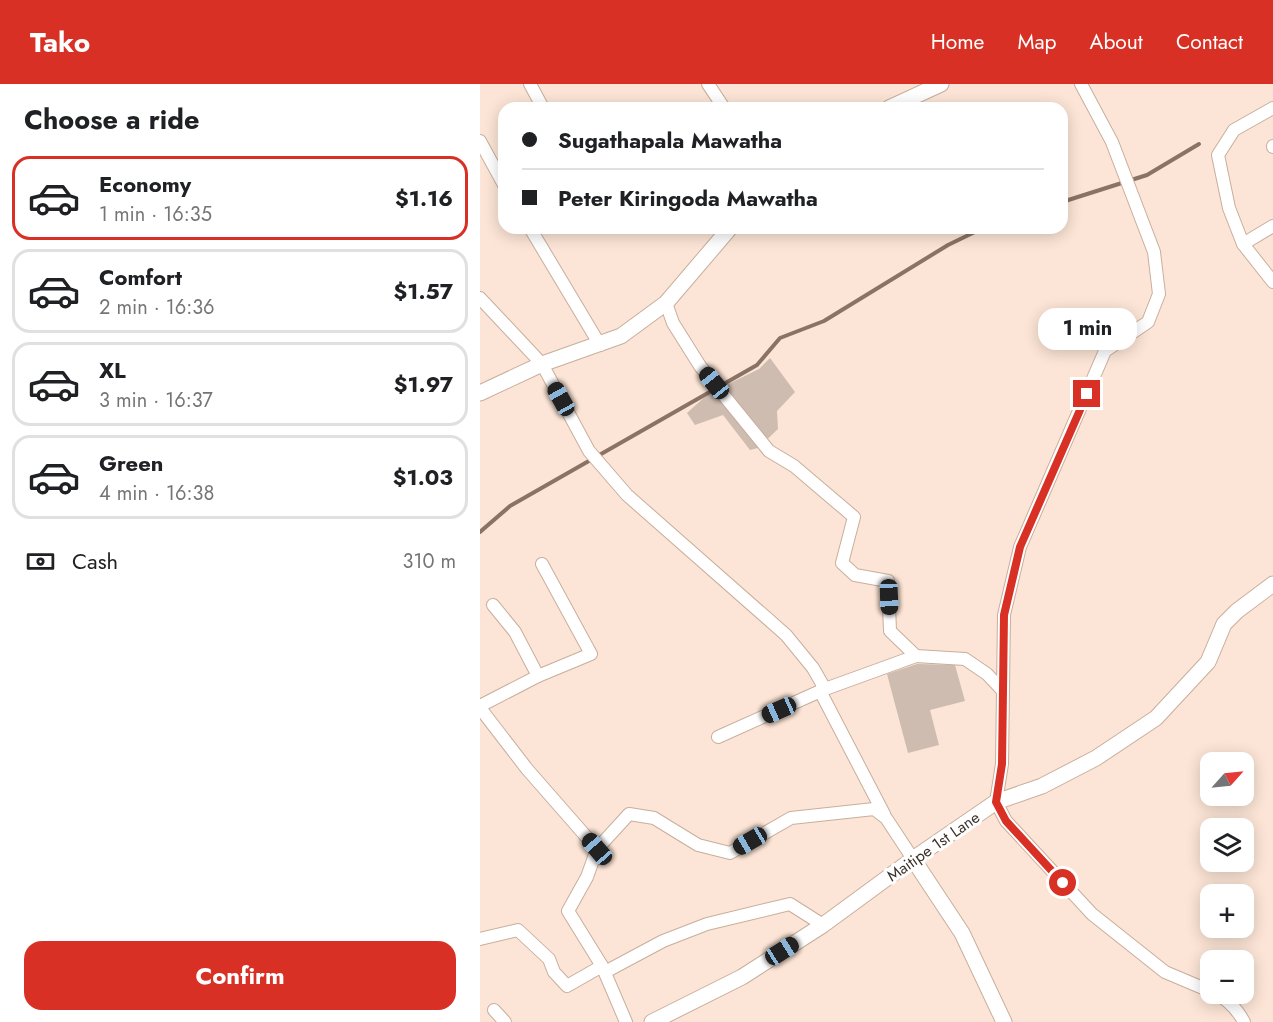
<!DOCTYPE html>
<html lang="en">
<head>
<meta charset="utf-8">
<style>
	:root { --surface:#fff; --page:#f6f6f6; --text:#202124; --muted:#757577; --line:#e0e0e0; --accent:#d93025 }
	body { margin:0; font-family:Jost,sans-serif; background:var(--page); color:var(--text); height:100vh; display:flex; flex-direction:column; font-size:22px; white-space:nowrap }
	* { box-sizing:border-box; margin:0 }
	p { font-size:20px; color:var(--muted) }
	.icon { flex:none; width:33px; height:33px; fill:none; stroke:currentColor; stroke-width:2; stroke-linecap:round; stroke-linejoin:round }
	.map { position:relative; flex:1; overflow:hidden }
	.panel { display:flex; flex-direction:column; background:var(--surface); width:480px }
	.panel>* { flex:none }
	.hud { position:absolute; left:18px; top:18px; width:570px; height:132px; border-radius:18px; box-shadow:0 3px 15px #0003; display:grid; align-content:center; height:132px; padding:0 24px; background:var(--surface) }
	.needle { width:39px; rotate:63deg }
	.controls { position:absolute; left:720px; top:668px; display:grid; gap:12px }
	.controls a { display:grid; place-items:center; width:54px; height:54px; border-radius:12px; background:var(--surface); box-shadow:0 3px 15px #0003; font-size:30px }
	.end { position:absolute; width:27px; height:27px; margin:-14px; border:8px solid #d93025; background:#fff; box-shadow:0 0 0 3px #fff }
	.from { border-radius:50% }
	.bubble { position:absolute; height:42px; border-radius:18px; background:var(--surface); box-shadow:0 3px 15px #0003; font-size:20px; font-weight:700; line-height:42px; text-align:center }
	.car { position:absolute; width:18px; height:36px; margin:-18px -9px; border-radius:8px; box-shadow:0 0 4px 2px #0007; background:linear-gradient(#222 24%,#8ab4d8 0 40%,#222 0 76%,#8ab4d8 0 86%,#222 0) }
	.hud b { display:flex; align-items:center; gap:21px; height:57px; font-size:22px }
	.hud b+b { border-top:2px solid var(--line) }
	.hud i { width:15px; height:15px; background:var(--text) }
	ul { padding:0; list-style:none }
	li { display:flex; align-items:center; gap:18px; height:84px; margin:0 12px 9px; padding:0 12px; border:3px solid var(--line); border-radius:18px }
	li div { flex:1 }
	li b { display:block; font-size:22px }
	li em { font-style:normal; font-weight:700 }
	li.active { border-color:var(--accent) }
	li>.icon { width:54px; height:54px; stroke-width:1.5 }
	h2 { padding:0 24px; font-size:27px; line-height:72px }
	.pay { display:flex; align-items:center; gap:15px; height:66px; padding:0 24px; font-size:22px }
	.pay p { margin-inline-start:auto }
	.action { display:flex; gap:12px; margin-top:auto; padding:12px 24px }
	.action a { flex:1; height:69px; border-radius:18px; background:var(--accent); color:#fff; font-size:24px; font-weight:700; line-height:69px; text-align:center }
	header { display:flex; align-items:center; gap:36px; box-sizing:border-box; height:84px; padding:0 30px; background:var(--accent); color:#fff }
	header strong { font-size:28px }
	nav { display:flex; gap:33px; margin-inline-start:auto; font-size:21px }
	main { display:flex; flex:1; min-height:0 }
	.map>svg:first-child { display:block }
	.green { fill:#cebcb0 }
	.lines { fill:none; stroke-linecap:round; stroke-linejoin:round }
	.stream { stroke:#8a7364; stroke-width:4 }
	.minor-casing { stroke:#c8ae9c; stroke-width:14 }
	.tertiary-casing { stroke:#c8ae9c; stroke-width:17 }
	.minor { stroke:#fff; stroke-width:12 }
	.tertiary { stroke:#fff; stroke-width:15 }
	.route { stroke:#d93025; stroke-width:8 }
	.labels { text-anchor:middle; stroke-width:6; stroke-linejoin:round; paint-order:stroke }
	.street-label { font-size:16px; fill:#3e332c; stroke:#fff }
</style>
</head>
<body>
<header>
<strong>Tako</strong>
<nav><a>Home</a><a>Map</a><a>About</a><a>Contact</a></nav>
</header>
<main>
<section class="panel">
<h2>Choose a ride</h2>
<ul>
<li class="active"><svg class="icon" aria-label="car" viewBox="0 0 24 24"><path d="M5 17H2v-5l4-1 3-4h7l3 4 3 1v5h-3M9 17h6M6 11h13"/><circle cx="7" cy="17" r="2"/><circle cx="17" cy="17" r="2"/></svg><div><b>Economy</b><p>1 min · 16:35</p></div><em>$1.16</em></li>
<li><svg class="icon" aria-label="car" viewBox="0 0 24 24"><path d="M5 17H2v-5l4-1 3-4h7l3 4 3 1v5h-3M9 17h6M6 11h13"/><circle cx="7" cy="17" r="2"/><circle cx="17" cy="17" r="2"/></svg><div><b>Comfort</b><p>2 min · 16:36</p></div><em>$1.57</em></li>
<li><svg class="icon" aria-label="car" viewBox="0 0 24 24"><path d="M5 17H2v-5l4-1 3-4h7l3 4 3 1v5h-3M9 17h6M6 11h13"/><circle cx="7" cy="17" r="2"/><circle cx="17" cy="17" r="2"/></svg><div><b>XL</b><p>3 min · 16:37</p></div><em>$1.97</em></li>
<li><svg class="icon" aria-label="car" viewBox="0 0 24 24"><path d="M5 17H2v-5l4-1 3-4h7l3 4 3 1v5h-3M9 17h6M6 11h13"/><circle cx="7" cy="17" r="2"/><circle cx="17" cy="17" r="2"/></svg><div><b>Green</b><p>4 min · 16:38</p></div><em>$1.03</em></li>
</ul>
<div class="pay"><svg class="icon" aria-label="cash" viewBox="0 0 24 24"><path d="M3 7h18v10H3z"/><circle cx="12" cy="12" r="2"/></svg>Cash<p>310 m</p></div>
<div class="action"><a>Confirm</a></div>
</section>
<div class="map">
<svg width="793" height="938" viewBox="0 0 793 938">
	<rect width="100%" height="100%" fill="#fce5d6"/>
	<g class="green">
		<path d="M 290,274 L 315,308 L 297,327 L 298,345 L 278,364 L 270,366 L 243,331 L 215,341 L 207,329 L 228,310 L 279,285 Z"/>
		<path d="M 437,580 L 475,581 L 485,617 L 450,626 L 459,661 L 428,669 L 407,590 Z"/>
	</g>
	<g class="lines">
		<g class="stream">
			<path d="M 582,118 L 667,91 L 719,60"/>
			<path d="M 0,448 L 30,422 L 277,281 L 300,254 L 344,237 L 468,161 L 503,144"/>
		</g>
		<g class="minor-casing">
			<g id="minor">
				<path d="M 50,0 L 63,24"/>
				<path d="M 228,0 L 244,24"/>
				<path d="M 601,0 L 632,58 L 674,168 L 679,210 L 668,238 L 625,267 L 540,463 L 524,531 L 522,680 L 516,718 L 526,737 L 612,830 L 685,888 L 730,907"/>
				<path d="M 793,24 L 754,46 L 738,71 L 749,124 L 763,160 L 793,198"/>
				<path d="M 0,57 L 24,101"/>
				<path d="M 793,62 L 793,63"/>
				<path d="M 50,144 L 120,261"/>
				<path d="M 763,160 L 793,142"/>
				<path d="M 0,214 L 62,280 L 109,367 L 147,411 L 306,551 L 333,584 L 345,605"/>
				<path d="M 186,219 L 193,239 L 220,282 L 289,367 L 314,382 L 374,433 L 362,479 L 375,491 L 408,497 L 410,547 L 436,572"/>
				<path d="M 13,521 L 35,548 L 58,592"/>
				<path d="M 340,607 L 404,730"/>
				<path d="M 0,622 L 58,592 L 111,570 L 62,480"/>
				<path d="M 0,624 L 47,685 L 117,765"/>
				<path d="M 238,653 L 345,605 L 436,572 L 485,575 L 507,590 L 523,607"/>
				<path d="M 0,855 L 38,846 L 69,875 L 74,888 L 87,902 L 122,882"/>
				<path d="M 125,888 L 183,857 L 227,840 L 310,820 L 343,841"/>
				<path d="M 734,909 C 748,915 757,925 764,938"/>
				<path d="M 14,926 L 25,938"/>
				<path d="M 146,938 L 122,882 L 88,827 L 107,793 L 117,765 L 149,730 L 174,734 L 218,761 L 250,769 L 311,734 L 394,725 L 406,734 L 433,775"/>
			</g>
		</g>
		<g class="tertiary-casing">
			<g id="tertiary">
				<path d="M 409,24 L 461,0"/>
				<path d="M 0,309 L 62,280 L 141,252 L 186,219 L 250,144"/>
				<path d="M 433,775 L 482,849 L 524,938"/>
				<path d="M 172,938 L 262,893 L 343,841 L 433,775 L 516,718 L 562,702 L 616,674 L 676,634 L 728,578 L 744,540 L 757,527 L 793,500"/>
			</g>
		</g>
		<use href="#minor" class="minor"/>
		<use href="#tertiary" class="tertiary"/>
	</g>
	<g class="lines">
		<path class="route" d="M 583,799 L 526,737 L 516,718 L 522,680 L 524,531 L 540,463 L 607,310"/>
	</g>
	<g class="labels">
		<g class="street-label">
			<text transform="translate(453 762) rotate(-35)" y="6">Maitipe 1st Lane</text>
		</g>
	</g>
</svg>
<div class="controls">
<a><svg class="needle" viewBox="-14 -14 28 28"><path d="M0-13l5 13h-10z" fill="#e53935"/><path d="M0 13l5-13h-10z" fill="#757577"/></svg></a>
<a><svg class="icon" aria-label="layers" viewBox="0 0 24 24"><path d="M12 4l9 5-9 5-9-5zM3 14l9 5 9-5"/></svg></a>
<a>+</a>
<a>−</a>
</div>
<i class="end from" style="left:583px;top:799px"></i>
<i class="end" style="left:607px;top:310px"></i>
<div class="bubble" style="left:558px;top:224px;width:99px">1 min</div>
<i class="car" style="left:234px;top:299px;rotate:321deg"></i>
<i class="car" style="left:81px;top:315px;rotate:331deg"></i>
<i class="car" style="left:409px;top:513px;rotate:178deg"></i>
<i class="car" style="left:299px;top:626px;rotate:246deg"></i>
<i class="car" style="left:270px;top:757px;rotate:240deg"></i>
<i class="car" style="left:117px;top:765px;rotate:319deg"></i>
<i class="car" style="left:302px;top:867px;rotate:58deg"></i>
<div class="hud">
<b><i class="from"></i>Sugathapala Mawatha</b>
<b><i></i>Peter Kiringoda Mawatha</b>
</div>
</div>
</main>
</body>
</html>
